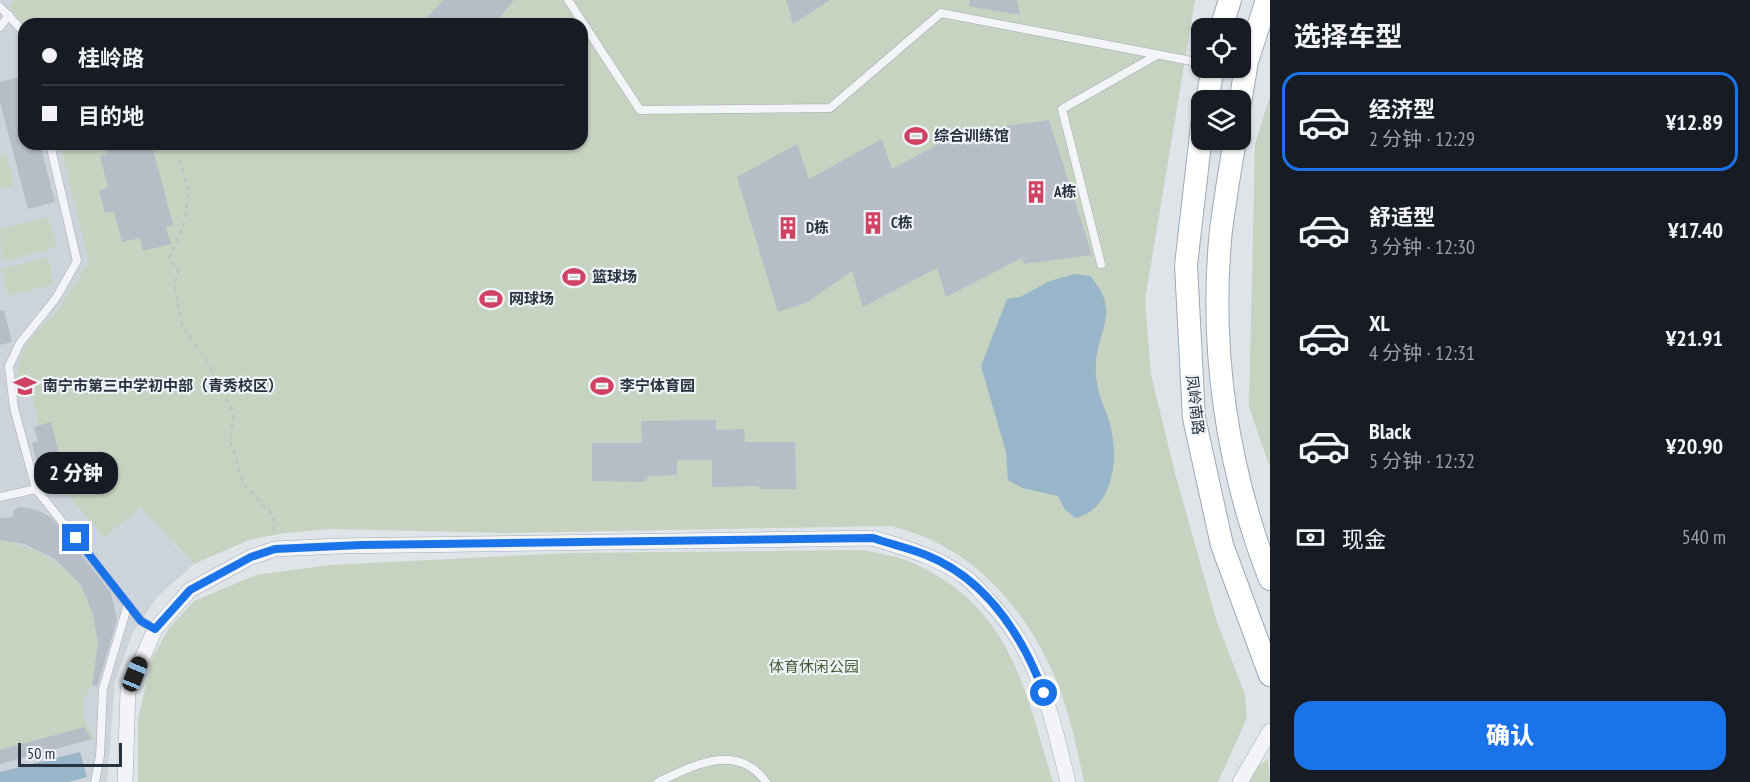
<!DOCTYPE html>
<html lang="zh">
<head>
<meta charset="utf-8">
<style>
	:root { --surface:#171b24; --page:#242831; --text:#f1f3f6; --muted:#9ea1a6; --line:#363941; --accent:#1a73e8 }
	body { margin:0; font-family:"PT Sans Narrow","Noto Sans SC",sans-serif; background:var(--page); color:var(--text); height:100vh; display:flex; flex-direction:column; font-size:22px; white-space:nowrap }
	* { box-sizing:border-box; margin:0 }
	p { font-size:20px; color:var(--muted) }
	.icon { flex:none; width:33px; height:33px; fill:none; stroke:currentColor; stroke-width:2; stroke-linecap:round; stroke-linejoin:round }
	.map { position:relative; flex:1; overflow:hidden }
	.side { display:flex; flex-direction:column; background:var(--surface); width:480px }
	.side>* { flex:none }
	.guide { position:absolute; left:18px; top:18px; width:570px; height:132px; border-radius:18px; box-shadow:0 2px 4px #0004; display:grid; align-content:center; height:132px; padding:0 24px; background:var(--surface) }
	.controls { position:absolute; left:1191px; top:18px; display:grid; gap:12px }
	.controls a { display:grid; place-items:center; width:60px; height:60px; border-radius:12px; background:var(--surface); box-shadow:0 2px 4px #0004; font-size:30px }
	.scale { position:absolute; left:18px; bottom:15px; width:104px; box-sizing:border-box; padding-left:6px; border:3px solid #283340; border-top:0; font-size:16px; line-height:21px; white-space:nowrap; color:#283340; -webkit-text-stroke:4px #eff2f6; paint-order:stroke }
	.end { position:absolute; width:27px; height:27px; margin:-14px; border:8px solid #1a73e8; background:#fff; box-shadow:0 0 0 3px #fff }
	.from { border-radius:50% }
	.bubble { position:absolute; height:42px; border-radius:18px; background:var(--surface); box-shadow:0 2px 4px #0004; font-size:20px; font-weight:800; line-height:42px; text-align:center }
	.car { position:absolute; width:18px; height:36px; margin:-18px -9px; border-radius:8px; box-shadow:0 0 4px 2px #0007; background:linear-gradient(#222 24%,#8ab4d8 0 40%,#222 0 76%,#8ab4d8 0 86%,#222 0) }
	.guide b { display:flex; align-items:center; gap:21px; height:57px; font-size:22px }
	.guide b+b { border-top:2px solid var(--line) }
	.guide i { width:15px; height:15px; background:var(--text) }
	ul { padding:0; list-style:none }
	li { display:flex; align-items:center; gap:18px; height:99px; margin:0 12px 9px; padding:0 12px; border:3px solid transparent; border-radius:18px }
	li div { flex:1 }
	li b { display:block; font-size:22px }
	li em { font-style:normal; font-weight:800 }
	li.on { border-color:var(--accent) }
	li>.icon { width:54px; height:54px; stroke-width:1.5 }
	h2 { padding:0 24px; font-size:27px; line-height:72px }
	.pay { display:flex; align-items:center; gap:15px; height:66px; padding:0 24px; font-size:22px }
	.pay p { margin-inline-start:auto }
	.cta { display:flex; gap:12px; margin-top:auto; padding:12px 24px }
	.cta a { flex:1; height:69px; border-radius:18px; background:var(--accent); color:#fff; font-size:24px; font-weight:800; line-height:69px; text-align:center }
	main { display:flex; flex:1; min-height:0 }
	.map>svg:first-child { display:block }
	.built { fill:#cdd3db }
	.green { fill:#c6d3c0 }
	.water { fill:#99b5ca }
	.building { fill:#b6bdc6 }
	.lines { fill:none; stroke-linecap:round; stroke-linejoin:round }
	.lane-casing { stroke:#a4abb3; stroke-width:9 }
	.street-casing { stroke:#a4abb3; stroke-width:16 }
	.primary-casing { stroke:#9ea9b5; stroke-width:24 }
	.path { stroke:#bdc2c7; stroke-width:2; stroke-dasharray:4.5 4.5; stroke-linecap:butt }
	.lane { stroke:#f2f4f7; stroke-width:8 }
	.street { stroke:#f2f4f7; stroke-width:15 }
	.primary { stroke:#fff; stroke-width:22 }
	.route { stroke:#1a73e8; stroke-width:8 }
	.labels { text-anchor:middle; stroke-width:4.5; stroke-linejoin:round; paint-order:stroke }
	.poi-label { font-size:15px; font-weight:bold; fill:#283340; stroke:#eff2f6; text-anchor:start }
	.street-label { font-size:15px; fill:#283340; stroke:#eff2f6 }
	.park-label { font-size:15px; fill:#3f5c34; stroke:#eff2f6 }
</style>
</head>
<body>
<main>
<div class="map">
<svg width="1270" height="782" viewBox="0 0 1270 782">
	<rect width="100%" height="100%" fill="#dfe4e9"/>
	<path class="built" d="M 0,0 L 64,0 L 24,24 L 24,144 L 70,144 L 89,263 L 52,318 L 174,544 L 194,564 L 158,596 L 133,632 L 115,682 L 107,782 L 0,782 Z"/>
	<g class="green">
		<path d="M 13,0 L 1195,0 L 1145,300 L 1151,375 L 1175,473 L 1216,619 L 1245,695 L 1247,718 L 1218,782 L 1084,782 C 1079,758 1074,734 1067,711 C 1047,642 998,570 931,540 C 919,534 905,530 892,526 L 508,533 L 331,529 L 285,533 L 249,540 L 194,564 L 141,507 L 104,538 L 57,481 L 65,474 L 51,423 L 39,426 L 29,383 L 18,386 C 13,354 31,340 49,317 L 52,318 L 89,263 L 60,144 L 582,144 L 582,24 L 24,24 L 24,28 L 9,7 Z"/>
		<path d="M 1270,96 L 1270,467 L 1249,407 L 1255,144 Z"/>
		<path d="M 6,153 L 14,186 L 0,189 L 0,155 Z"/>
		<path d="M 48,217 L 57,247 L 2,262 L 0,229 Z"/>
		<path d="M 48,257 L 54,284 L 8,296 L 1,269 Z"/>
		<path d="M 0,540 C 53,549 101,586 98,645 C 98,658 95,674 91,686 C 89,692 84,698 83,703 C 81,715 89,729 95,738 L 92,739 L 84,728 L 0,750 Z"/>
		<path d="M 864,550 C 880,554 898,556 913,563 C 1012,608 1024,688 1053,782 L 138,782 L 138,720 L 152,658 L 169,628 L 194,601 L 256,575 L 330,565 L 570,553 Z"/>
		<path d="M 1268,759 L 1270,782 L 1246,782 L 1254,769 Z"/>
	</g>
	<g class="water">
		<path d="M 1074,274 L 1090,276 C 1125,315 1092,333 1096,375 C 1097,393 1105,407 1110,424 C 1119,457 1114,508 1076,518 L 1065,510 L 1058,496 L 1022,488 L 1008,480 L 1006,452 L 981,366 L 1007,299 L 1020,297 L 1050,281 Z"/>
		<path d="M 80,752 L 87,777 L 68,782 L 0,782 L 0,772 Z"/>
	</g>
	<g class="building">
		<path d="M 444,0 L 514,0 L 495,24 L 462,24 L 456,17 L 448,24 L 420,24 Z"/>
		<path d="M 786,0 L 830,0 L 793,24 Z"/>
		<path d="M 970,0 L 1017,0 L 1020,15 L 969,6 Z"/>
		<path d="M 24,76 L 24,144 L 40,144 L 55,202 L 28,209 L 0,102 L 0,82 Z"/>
		<path d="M 1049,120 L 1092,255 L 1024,264 L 1022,258 L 946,297 L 937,268 L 863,307 L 852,271 L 806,303 L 778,312 L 737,177 L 797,144 L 809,179 L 882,139 L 892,169 L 961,132 Z"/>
		<path d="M 104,144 L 140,144 L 142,151 L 153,149 L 173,225 L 166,227 L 171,244 L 143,251 L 140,238 L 122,242 L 114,211 L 105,213 L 99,190 L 108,188 L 100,156 L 107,154 Z"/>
		<path d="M 4,310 L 12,342 L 0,345 L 0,311 Z"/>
		<path d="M 716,420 L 716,430 L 744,429 L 745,442 L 795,442 L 796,489 L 759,489 L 759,486 L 712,487 L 712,460 L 677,460 L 677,475 L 649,476 L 644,482 L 592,481 L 592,443 L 642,443 L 641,421 Z"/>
		<path d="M 51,422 L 65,475 L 48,479 L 42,459 L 36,460 L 32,443 L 38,441 L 34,427 Z"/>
		<path d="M 19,507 L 34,509 L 51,517 L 111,593 L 117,620 L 97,687 L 92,685 L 98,644 L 93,613 L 80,584 L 55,559 L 24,544 L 0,540 L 0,518 L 13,517 L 13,511 Z"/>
		<path d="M 84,727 L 92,739 L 0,764 L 0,750 Z"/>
	</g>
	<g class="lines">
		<g class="lane-casing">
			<g id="lane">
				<path d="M 568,0 L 640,110 L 830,108 L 941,13 L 1202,63"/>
				<path d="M 0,7 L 24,32"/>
				<path d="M 0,27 L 9,15"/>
				<path d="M 50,144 L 77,261 L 56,298 L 20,343 L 9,366 L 14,408 L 36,489 L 141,621 L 155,629"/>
				<path d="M 1101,264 L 1062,109 L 1157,55"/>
				<path d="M 0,497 L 36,489"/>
				<path d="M 95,782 L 100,756 L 103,689 L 128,604"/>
				<path d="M 658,782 C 694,765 737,742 766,782"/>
			</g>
		</g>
		<g class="street-casing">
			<g id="street">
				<path d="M 125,782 L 128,691 L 155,629 L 190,590 L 251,557 L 275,549 L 338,546 L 873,538 C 905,548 938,557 965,577 C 974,583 981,593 988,600 C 1039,652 1051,714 1068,782"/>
				<path d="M 1240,782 L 1270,731"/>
			</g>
		</g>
		<g class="primary-casing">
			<g id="primary">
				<path d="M 1221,28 L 1230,0"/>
				<path d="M 1207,100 L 1213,68"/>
				<path d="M 1240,103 L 1247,61 L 1267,0"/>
				<path d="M 1202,126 L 1186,265 L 1194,418 L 1222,545 L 1270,675"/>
				<path d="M 1235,140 C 1230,169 1225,200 1221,230 C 1209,348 1227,469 1270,579"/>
			</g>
		</g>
		<path class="path" d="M 180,160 L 189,193 L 183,227 L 169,259 L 179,271 L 174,284 L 182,326 L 207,361 L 233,412 L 231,442 L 243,484 L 273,515 L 274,534"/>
		<use href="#lane" class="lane"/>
		<use href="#street" class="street"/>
		<use href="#primary" class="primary"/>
	</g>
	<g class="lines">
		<path class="route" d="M 76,538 L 141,621 L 155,629 L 190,590 L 251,557 L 275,549 L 361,545 L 873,538 C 890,544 909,548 926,555 C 986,579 1022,635 1044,693"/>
	</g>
	<defs>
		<g id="stadium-bare" transform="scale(1.8)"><path d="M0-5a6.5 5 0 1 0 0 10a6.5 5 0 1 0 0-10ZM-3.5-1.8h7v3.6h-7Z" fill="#d14163" stroke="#eff2f6" stroke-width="2.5" paint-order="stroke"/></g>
		<g id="building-bare" transform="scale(1.8)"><path d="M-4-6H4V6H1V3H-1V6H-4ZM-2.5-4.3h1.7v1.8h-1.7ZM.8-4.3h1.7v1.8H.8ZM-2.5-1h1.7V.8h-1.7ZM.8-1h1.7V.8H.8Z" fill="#d14163" stroke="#eff2f6" stroke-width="2.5" paint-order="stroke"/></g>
		<g id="school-bare" transform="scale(1.8)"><path d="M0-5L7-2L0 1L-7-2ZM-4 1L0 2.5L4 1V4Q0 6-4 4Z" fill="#d14163" stroke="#eff2f6" stroke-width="2.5" paint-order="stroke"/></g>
	</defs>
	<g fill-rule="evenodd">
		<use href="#stadium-bare" x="916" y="136"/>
		<use href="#building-bare" x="1036" y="192"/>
		<use href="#building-bare" x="873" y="223"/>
		<use href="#building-bare" x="788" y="228"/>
		<use href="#stadium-bare" x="574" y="277"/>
		<use href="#stadium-bare" x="491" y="299"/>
		<use href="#school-bare" x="25" y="386"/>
		<use href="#stadium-bare" x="602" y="386"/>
	</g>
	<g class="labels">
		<g class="poi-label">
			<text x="934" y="141">综合训练馆</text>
			<text x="1054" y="197">A栋</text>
			<text x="891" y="228">C栋</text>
			<text x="806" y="233">D栋</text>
			<text x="592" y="282">篮球场</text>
			<text x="509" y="304">网球场</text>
			<text x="43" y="391">南宁市第三中学初中部（青秀校区）</text>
			<text x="620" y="391">李宁体育园</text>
		</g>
		<g class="street-label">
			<text transform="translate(1195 405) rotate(83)" y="5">凤岭南路</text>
		</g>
		<g class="park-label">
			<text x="814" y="672">体育休闲公园</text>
		</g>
	</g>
</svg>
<div class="controls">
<a><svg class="icon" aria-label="locate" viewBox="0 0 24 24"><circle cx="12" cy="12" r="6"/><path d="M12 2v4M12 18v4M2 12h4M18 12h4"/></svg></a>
<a><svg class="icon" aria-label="layers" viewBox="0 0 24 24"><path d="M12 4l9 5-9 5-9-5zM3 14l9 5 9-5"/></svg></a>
</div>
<div class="scale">50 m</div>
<i class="end from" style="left:1044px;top:693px"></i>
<i class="end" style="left:76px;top:538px"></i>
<div class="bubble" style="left:34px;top:452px;width:84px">2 分钟</div>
<i class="car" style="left:135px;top:674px;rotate:22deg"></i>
<div class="guide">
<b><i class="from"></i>桂岭路</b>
<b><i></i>目的地</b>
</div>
</div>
<section class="side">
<h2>选择车型</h2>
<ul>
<li class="on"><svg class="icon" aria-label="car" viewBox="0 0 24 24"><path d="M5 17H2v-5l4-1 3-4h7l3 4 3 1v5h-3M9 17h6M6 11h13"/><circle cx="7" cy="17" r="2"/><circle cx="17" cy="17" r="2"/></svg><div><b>经济型</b><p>2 分钟 · 12:29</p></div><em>¥12.89</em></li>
<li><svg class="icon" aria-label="car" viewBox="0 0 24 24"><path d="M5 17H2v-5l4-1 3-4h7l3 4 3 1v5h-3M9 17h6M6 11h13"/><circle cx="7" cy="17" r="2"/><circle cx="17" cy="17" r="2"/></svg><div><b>舒适型</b><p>3 分钟 · 12:30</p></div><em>¥17.40</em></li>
<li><svg class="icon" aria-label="car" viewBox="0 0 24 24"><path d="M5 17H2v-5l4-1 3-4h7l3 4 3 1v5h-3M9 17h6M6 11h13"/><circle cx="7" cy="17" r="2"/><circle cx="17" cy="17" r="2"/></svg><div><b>XL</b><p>4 分钟 · 12:31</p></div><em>¥21.91</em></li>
<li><svg class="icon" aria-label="car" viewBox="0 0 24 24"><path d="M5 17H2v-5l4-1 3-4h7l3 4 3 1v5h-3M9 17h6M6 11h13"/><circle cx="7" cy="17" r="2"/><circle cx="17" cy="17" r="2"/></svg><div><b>Black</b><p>5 分钟 · 12:32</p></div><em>¥20.90</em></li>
</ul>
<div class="pay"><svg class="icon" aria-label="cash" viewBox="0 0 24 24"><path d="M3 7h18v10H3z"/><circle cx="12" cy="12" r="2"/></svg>现金<p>540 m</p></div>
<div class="cta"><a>确认</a></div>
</section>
</main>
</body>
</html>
